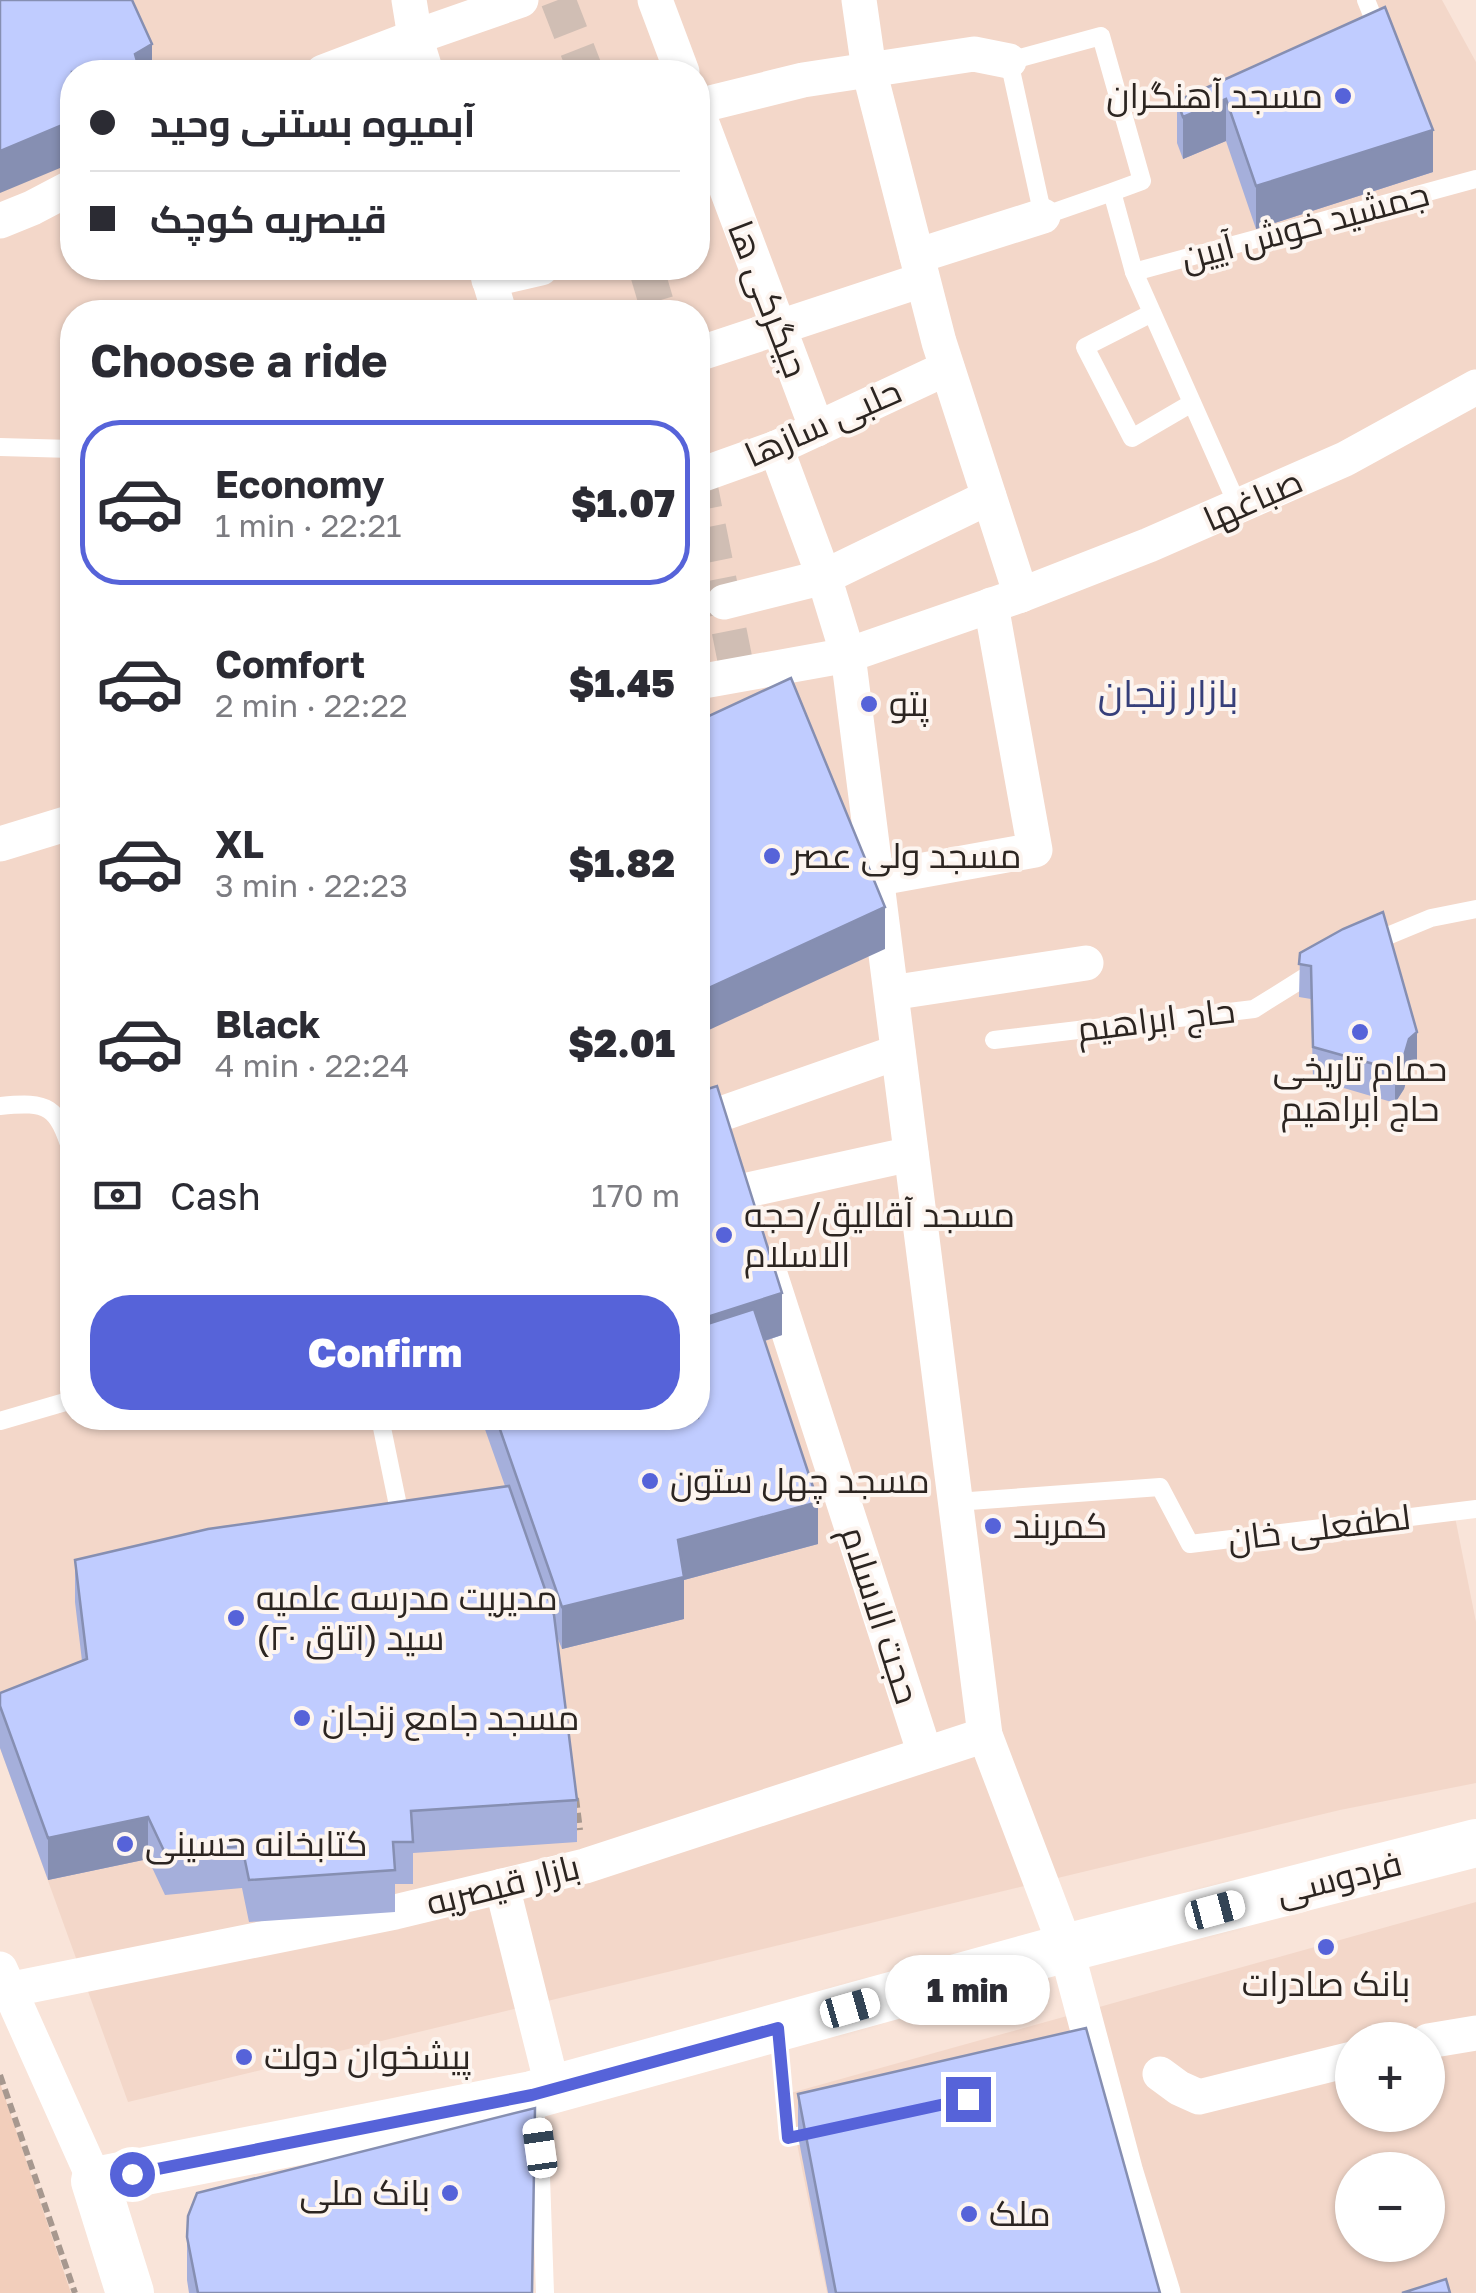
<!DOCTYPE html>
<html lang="en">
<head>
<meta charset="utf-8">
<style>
	:root { --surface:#fff; --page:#f2f2f3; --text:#2b2b33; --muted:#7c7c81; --line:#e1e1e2; --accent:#5663d9 }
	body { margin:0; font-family:"Golos Text",Cairo,sans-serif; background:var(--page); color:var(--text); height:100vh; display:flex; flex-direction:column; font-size:38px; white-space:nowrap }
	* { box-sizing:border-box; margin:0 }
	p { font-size:32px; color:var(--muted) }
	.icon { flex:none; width:55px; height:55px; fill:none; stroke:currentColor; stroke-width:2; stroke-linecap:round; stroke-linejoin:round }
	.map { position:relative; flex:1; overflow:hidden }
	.details { position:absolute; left:60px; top:300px; width:650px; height:1130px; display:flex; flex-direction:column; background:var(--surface); border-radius:40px; box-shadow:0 2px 8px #0004 }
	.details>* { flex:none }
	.hud { position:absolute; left:60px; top:60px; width:650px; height:220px; border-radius:40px; box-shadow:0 2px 8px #0004; display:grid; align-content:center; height:220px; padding:0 30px; background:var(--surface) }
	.buttons { position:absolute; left:1335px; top:2022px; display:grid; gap:20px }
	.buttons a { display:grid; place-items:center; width:110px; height:110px; border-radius:50%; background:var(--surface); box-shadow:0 2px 8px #0004; font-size:50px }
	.end { position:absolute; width:45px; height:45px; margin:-22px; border:12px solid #5663d9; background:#fff; box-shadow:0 0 0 5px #fff }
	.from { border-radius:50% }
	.bubble { position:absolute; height:70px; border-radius:35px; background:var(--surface); box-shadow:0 2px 8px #0004; font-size:32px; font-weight:800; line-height:70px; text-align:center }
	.car { position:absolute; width:30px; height:60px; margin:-30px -15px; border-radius:12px; box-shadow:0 0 8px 2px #0007; background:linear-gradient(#fff 24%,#345 0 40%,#fff 0 76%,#345 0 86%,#fff 0) }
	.hud b { display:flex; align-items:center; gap:35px; height:95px; font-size:38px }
	.hud b+b { border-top:2px solid var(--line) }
	.hud i { width:25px; height:25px; background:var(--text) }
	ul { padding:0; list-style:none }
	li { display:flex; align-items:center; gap:30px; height:165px; margin:0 20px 15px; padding:0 10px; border:5px solid transparent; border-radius:40px }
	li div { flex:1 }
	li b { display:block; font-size:38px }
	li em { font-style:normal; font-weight:800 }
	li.active { border-color:var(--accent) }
	li>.icon { width:90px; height:90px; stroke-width:1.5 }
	h2 { padding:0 30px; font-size:45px; line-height:120px }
	.pay { display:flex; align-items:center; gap:25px; height:110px; padding:0 30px; font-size:38px }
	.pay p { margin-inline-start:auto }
	.button { display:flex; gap:20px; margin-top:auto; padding:20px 30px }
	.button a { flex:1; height:115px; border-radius:40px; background:var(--accent); color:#fff; font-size:40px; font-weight:800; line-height:115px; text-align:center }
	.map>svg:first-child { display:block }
	.built { fill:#f3d7c9; fill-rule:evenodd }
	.green { fill:#f2cebb }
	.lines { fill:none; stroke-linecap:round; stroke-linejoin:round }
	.street-tunnel { stroke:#d0beb4; stroke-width:35; stroke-dasharray:35 18; stroke-linecap:butt }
	.path { stroke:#a7988f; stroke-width:6; stroke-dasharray:10 5; stroke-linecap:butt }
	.lane { stroke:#fff; stroke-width:18 }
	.street { stroke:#fff; stroke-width:35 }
	.secondary { stroke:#fff; stroke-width:48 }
	.wall { fill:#a5afdb }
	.shaded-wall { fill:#868fb2 }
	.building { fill:#c0ccff; stroke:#868fb2; stroke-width:2.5 }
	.route { stroke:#5663d9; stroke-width:12 }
	.poi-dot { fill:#5663d9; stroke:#fdf5f0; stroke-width:4 }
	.labels { text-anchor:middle; stroke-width:8; stroke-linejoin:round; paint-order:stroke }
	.poi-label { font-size:35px; fill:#2c2521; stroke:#fdf5f0; text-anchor:start }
	.street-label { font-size:35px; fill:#2c2521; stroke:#fdf5f0 }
	.neighbourhood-label { font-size:38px; fill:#363f7a; stroke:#fdf5f0 }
</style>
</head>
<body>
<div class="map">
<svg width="1476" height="2293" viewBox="0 0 1476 2293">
	<rect width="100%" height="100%" fill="#f9e4d9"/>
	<g class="built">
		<path d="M 0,0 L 1442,0 L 1476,62 L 1476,1508 L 1454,1512 L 1476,1622 L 1476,1783 L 1340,1810 L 128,2102 L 0,1748 ZM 72,72 L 698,72 L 698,268 L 72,268 ZM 72,312 L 698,312 L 698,1418 L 72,1418 Z"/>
		<path d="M 1476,1902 L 1476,2293 L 827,2293 L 787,2094 ZM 1352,2040 L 1428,2040 L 1428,2115 L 1352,2115 ZM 1352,2170 L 1428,2170 L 1428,2245 L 1352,2245 Z"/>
	</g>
	<path class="green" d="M 0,2083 L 71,2293 L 0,2293 Z"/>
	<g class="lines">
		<g class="street-tunnel">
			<path d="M 558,0 L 586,72"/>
			<path d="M 646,268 L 659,312"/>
			<path d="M 698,475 L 738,675"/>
		</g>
		<g class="path">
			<path d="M 576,1798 L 580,1830"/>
			<path d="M 0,2075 L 75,2293"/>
		</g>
		<g class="lane">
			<path d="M 1366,0 L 1379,32"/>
			<path d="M 1112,192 L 1142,181 L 1101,36 L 1009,61 L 1043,216 L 1112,192 L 1134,272 L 1238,506"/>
			<path d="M 1134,272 L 1476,179"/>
			<path d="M 1152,313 L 1085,347 L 1132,438 L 1192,403"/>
			<path d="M 0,447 L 72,449"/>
			<path d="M 1368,944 L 1431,918 L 1476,909"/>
			<path d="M 994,1040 L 1254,1009 L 1318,969"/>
			<path d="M 0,1106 C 49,1101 57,1106 72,1153"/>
			<path d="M 380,1418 L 402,1525"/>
			<path d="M 0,1421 L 72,1400"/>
			<path d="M 956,1502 L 1160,1487 L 1190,1544 L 1476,1509"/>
			<path d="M 778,2028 L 788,2138 L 820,2131"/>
			<path d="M 533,2099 L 540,2147 L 545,2293"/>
		</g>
		<g class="street">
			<path d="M 409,0 L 415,37 L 426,72"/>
			<path d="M 655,0 L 682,72"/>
			<path d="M 859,0 L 869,70 L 939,342 L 1021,595"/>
			<path d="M 323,72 L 415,37 L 521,0"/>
			<path d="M 698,106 L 803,80 L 974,54 L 1009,61"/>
			<path d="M 698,113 L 817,429"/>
			<path d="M 0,221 L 32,208 L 72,187"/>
			<path d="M 917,256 L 1043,216"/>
			<path d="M 486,268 L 499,312"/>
			<path d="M 489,280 L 541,268"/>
			<path d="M 698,354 L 922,280"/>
			<path d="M 776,448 L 824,577 L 848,655 L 985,1735 L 1066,1948 L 1126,2173 L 1163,2293"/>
			<path d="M 698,476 L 776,448 L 947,368"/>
			<path d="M 724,602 L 824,577 L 989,497"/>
			<path d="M 698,682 L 848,655 L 1021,595 L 1149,545 L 1345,459 L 1476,387"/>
			<path d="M 0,844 L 72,822"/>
			<path d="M 885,877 L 1035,850 L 991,605"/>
			<path d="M 897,992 L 1086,963"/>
			<path d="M 698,1122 L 898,1052"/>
			<path d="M 743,1191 L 911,1154"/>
			<path d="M 767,1265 L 925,1754"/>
			<path d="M 502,1886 L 553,2089"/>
			<path d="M 0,1969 L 95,2181"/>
			<path d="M 8,1990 L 395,1912 L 585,1866 L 985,1735"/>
			<path d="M 1428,2041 L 1476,2033"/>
			<path d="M 1160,2074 L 1179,2088 L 1199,2097 L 1352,2059"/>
		</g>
		<path class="secondary" d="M 130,2293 L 95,2181 L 532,2095 L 1066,1948 L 1476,1843"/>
	</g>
	<g class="wall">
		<path d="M 1385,7 L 1433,172 L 1256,229 L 1226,141 L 1183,159 L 1177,143 L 1177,101 Z"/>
		<path d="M 1300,953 L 1417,1065 L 1409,1072 L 1404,1089 L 1395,1103 L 1313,1079 L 1311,999 L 1299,997 Z"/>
		<path d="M 698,1092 L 782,1335 L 765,1341 L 818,1544 L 684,1580 L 684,1619 L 562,1649 L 556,1634 L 577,1800 L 577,1842 L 413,1853 L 413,1884 L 395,1884 L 395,1912 L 249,1922 L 242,1888 L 165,1895 L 148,1859 L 48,1880 L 0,1748 L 0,1693 L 82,1661 L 75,1602 L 75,1560 L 505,1486 L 481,1418 L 698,1418 Z"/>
		<path d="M 798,2094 L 1160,2293 L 828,2293 L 798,2136 Z"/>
		<path d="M 187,2237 L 533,2293 L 189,2293 L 187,2280 Z"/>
	</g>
	<g class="shaded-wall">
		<path d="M 152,44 L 152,72 L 135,72 L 135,54 Z"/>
		<path d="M 1226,99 L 1226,141 L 1183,159 L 1183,117 Z"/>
		<path d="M 72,121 L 72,163 L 0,193 L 0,151 Z"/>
		<path d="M 1433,130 L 1433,172 L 1256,229 L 1256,186 Z"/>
		<path d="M 885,907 L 885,949 L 698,1035 L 698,993 Z"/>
		<path d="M 1417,1032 L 1417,1065 L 1409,1072 L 1404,1089 L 1395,1103 L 1395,1070 L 1409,1039 Z"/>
		<path d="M 782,1293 L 782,1335 L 698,1362 L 698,1320 Z"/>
		<path d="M 818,1502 L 818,1544 L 684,1580 L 684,1619 L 562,1649 L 562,1607 L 678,1540 Z"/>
		<path d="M 148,1817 L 148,1859 L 48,1880 L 48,1838 Z"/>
	</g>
	<g class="building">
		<path d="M 0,0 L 132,0 L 152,44 L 135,54 L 140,72 L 72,72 L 72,121 L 0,151 Z"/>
		<path d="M 1385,7 L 1433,130 L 1256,186 L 1226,99 L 1183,117 L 1177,101 Z"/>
		<path d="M 791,678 L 885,907 L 698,993 L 698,721 Z"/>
		<path d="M 1383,912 L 1417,1032 L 1409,1039 L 1404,1056 L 1395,1070 L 1313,1047 L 1311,966 L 1299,964 L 1300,953 L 1343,929 Z"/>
		<path d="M 717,1086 L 782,1293 L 698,1320 L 698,1092 Z"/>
		<path d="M 754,1309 L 818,1502 L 678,1540 L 684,1577 L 562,1607 L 496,1418 L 698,1418 L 698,1327 Z"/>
		<path d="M 509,1486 L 554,1615 L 577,1800 L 411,1811 L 413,1842 L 393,1842 L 395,1870 L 249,1880 L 242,1846 L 165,1853 L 148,1817 L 48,1838 L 0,1706 L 0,1693 L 87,1659 L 75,1560 L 208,1529 Z"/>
		<path d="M 1086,2028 L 1160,2293 L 836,2293 L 798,2094 Z"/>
		<path d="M 535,2108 L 532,2293 L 198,2293 L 187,2237 L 188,2216 L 197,2193 Z"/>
		<path d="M 1446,2279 L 1450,2293 L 1402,2293 Z"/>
	</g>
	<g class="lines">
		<path class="route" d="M 132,2174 L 532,2095 L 778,2028 L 788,2138 L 968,2099"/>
	</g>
	<g class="poi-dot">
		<circle cx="1343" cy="96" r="10"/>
		<circle cx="869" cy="704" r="10"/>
		<circle cx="772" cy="856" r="10"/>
		<circle cx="1360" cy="1032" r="10"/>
		<circle cx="724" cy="1235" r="10"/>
		<circle cx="650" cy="1481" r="10"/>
		<circle cx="993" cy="1526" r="10"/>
		<circle cx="236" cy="1618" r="10"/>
		<circle cx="302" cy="1718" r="10"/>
		<circle cx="125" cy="1844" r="10"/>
		<circle cx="1326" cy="1947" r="10"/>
		<circle cx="244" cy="2057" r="10"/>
		<circle cx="450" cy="2193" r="10"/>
		<circle cx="969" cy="2214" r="10"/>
	</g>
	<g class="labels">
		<g class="poi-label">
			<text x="1323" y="108" text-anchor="end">مسجد آهنگران</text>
			<text x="889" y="716">پتو</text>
			<text x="792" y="868">مسجد ولی عصر</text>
			<text x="1360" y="1081" text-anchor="middle">حمام تاریخی<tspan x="1360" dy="40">حاج ابراهیم</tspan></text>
			<text x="744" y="1227">مسجد آقالیق/حجه<tspan x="744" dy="40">الاسلام</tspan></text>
			<text x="670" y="1493">مسجد چهل ستون</text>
			<text x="1013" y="1538">کمربند</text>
			<text x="256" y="1610">مدیریت مدرسه علمیه<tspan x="256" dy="40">سید (اتاق ۲۰)</tspan></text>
			<text x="322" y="1730">مسجد جامع زنجان</text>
			<text x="145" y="1856">کتابخانه حسینی</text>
			<text x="1326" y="1996" text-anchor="middle">بانک صادرات</text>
			<text x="264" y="2069">پیشخوان دولت</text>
			<text x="430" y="2205" text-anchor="end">بانک ملی</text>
			<text x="989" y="2226">ملک</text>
		</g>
		<g class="street-label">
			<text transform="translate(1305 226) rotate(-15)" y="12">جمشید خوش آیین</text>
			<text transform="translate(768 299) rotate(69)" y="12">جیگرکی ها</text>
			<text transform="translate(823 423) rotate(-24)" y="12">حلبی سازها</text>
			<text transform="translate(1253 500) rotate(-24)" y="12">صباغها</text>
			<text transform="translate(1156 1020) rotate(-7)" y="12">حاج ابراهیم</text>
			<text transform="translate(1319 1528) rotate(-7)" y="12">لطفعلی خان</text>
			<text transform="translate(880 1615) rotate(72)" y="12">حجت الاسلام</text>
			<text transform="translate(1339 1878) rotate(-14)" y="12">فردوسی</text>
			<text transform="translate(503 1885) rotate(-14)" y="12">بازار قیصریه</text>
		</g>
		<g class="neighbourhood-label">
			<text x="1168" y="707">بازار زنجان</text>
		</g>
	</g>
</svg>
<div class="buttons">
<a>+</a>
<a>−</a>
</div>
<i class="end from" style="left:132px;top:2174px"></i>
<i class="end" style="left:968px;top:2099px"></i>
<div class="bubble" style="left:885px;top:1955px;width:165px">1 min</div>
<i class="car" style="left:1215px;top:1910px;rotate:75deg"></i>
<i class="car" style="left:850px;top:2008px;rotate:74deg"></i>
<i class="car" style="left:540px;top:2148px;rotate:352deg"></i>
<div class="hud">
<b><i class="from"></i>آبمیوه بستنی وحید</b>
<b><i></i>قیصریه کوچک</b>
</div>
<section class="details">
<h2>Choose a ride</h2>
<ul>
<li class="active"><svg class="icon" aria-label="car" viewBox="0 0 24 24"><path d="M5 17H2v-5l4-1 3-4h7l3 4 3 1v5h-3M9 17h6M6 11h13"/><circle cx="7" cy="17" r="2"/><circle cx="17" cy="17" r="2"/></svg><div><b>Economy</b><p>1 min · 22:21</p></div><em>$1.07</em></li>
<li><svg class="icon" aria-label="car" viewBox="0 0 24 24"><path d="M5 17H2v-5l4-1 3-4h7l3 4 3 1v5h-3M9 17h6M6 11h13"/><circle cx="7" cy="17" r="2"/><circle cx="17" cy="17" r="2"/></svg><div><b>Comfort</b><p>2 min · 22:22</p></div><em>$1.45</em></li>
<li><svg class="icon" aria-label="car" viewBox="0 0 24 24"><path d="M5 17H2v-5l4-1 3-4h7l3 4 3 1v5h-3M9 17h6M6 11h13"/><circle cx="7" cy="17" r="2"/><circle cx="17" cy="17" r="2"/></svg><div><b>XL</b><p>3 min · 22:23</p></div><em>$1.82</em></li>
<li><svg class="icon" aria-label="car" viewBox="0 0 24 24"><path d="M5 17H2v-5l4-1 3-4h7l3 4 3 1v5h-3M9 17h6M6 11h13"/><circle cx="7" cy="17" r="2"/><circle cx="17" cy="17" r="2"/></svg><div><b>Black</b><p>4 min · 22:24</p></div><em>$2.01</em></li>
</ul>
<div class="pay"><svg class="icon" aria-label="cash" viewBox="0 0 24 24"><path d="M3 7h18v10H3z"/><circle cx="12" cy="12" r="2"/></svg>Cash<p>170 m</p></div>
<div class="button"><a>Confirm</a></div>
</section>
</div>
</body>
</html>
